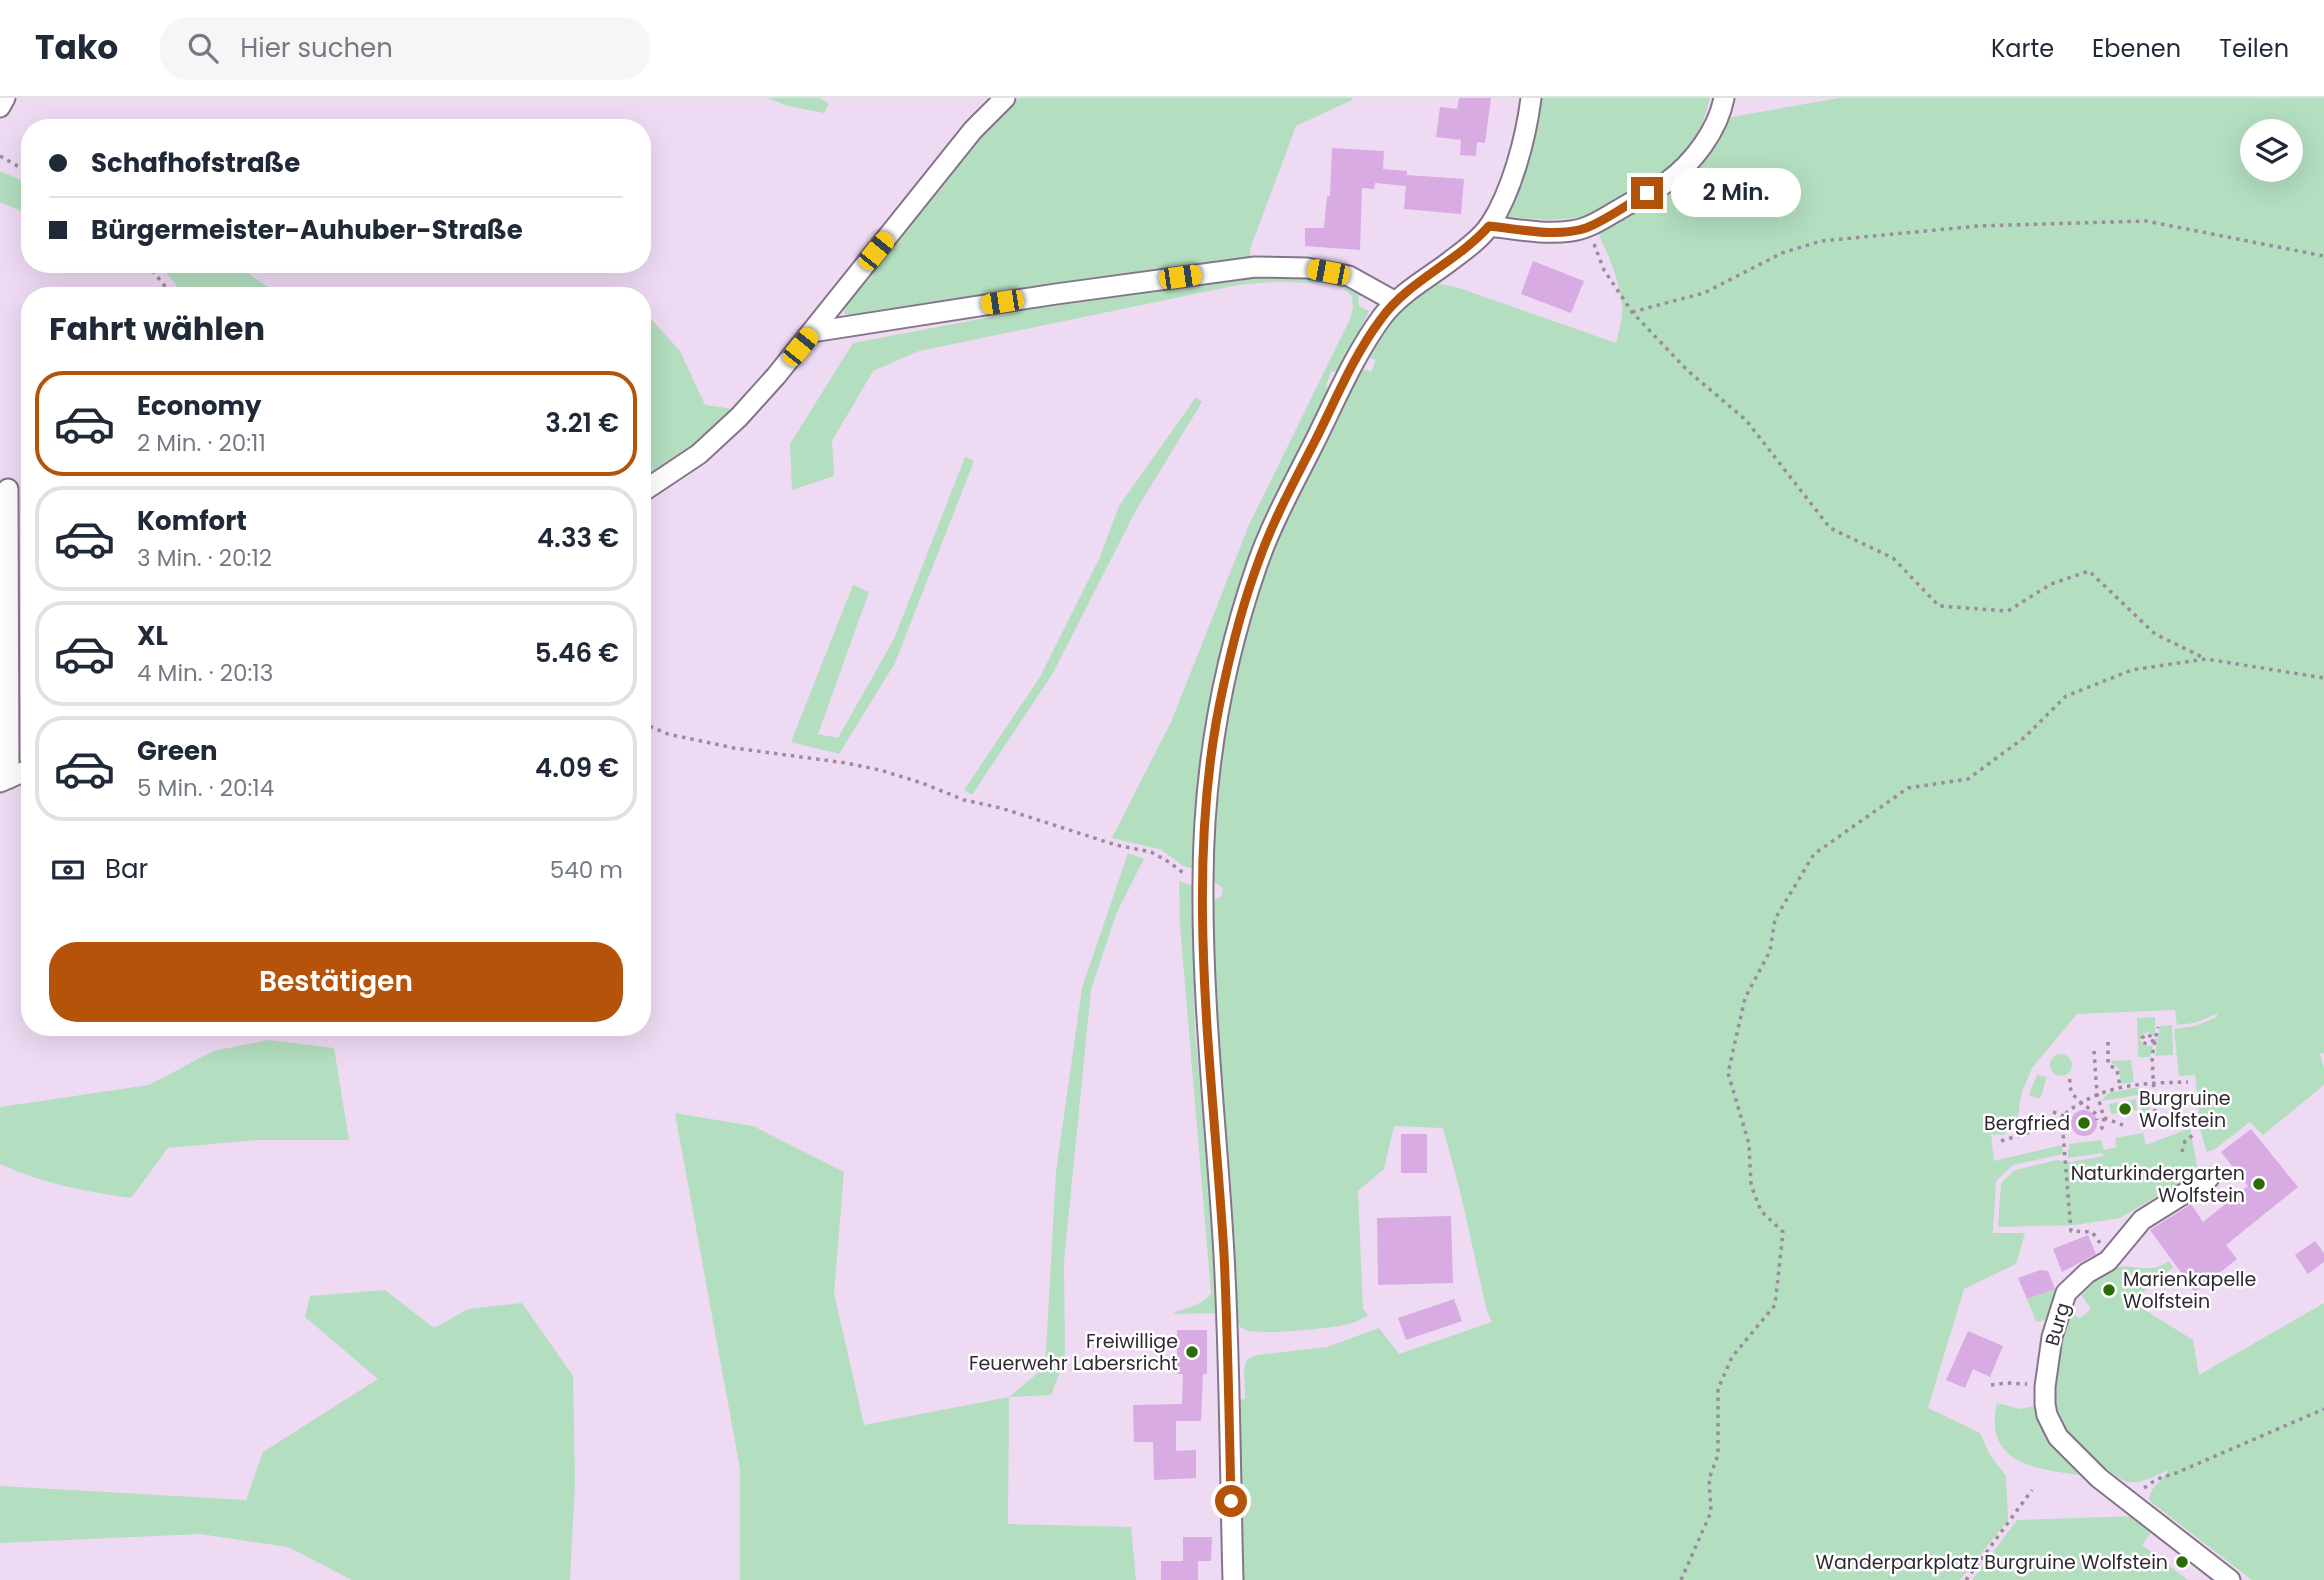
<!DOCTYPE html>
<html lang="de">
<head>
<meta charset="utf-8">
<style>
	:root { --surface:#fff; --page:#f6f6f7; --text:#1f2937; --muted:#747a83; --line:#e0e1e3; --accent:#b45309 }
	body { margin:0; font-family:Poppins,sans-serif; background:var(--page); color:var(--text); height:100vh; display:flex; flex-direction:column; font-size:26px; white-space:nowrap }
	* { box-sizing:border-box; margin:0 }
	p { font-size:23px; color:var(--muted) }
	.icon { flex:none; width:38px; height:38px; fill:none; stroke:currentColor; stroke-width:2; stroke-linecap:round; stroke-linejoin:round }
	.map { position:relative; flex:1; overflow:hidden }
	.side { position:absolute; left:21px; top:189px; width:630px; height:749px; display:flex; flex-direction:column; background:var(--surface); border-radius:28px; box-shadow:0 7px 28px #0002 }
	.side>* { flex:none }
	.guide { position:absolute; left:21px; top:21px; width:630px; height:154px; border-radius:28px; box-shadow:0 7px 28px #0002; display:grid; align-content:center; height:154px; padding:0 28px; background:var(--surface) }
	.buttons { position:absolute; left:2240px; top:21px; display:grid; gap:14px }
	.buttons a { display:grid; place-items:center; width:63px; height:63px; border-radius:50%; background:var(--surface); box-shadow:0 7px 28px #0002; font-size:35px }
	.end { position:absolute; width:32px; height:32px; margin:-16px; border:9px solid #b45309; background:#fff; box-shadow:0 0 0 4px #fff }
	.from { border-radius:50% }
	.bubble { position:absolute; height:49px; border-radius:24px; background:var(--surface); box-shadow:0 7px 28px #0002; font-size:23px; font-weight:600; line-height:49px; text-align:center }
	.car { position:absolute; width:21px; height:42px; margin:-21px -10px; border-radius:9px; box-shadow:0 0 5px 2px #0007; background:linear-gradient(#f5c518 24%,#345 0 40%,#f5c518 0 76%,#345 0 86%,#f5c518 0) }
	.guide b { display:flex; align-items:center; gap:24px; height:66px; font-size:26px }
	.guide b+b { border-top:2px solid var(--line) }
	.guide i { width:18px; height:18px; background:var(--text) }
	ul { padding:0; list-style:none }
	li { display:flex; align-items:center; gap:21px; height:105px; margin:0 14px 10px; padding:0 14px; border:4px solid var(--line); border-radius:28px }
	li div { flex:1 }
	li b { display:block; font-size:26px }
	li em { font-style:normal; font-weight:600 }
	li.selected { border-color:var(--accent) }
	li>.icon { width:63px; height:63px; stroke-width:1.5 }
	h2 { padding:0 28px; font-size:32px; line-height:84px }
	.pay { display:flex; align-items:center; gap:18px; height:77px; padding:0 28px; font-size:26px }
	.pay p { margin-inline-start:auto }
	.primary-button { display:flex; gap:14px; margin-top:auto; padding:14px 28px }
	.primary-button a { flex:1; height:80px; border-radius:28px; background:var(--accent); color:#fff; font-size:28px; font-weight:600; line-height:80px; text-align:center }
	header { display:flex; align-items:center; gap:42px; box-sizing:border-box; height:98px; padding:0 35px; background:var(--surface); border-bottom:2px solid var(--line) }
	header strong { font-size:33px }
	nav { display:flex; gap:38px; margin-inline-start:auto; font-size:24px }
	.search { width:490px; height:63px; background:var(--page); display:flex; align-items:center; gap:18px; box-sizing:border-box; padding:0 24px; border-radius:28px; color:var(--muted); font-size:26px }
	.map>svg:first-child { display:block }
	.green { fill:#b3debf; fill-rule:evenodd }
	.building { fill:#d8abe3 }
	.lines { fill:none; stroke-linecap:round; stroke-linejoin:round }
	.minor-casing { stroke:#86748b; stroke-width:23 }
	.path { stroke:#9a8b9d; stroke-width:3.5; stroke-dasharray:3.5 5; stroke-linecap:butt }
	.minor { stroke:#fff; stroke-width:19 }
	.route { stroke:#b45309; stroke-width:9 }
	.poi-dot { fill:#2b6d04; stroke:#fff; stroke-width:2.5 }
	.labels { text-anchor:middle; stroke-width:5; stroke-linejoin:round; paint-order:stroke }
	.poi-label { font-size:19px; fill:#302832; stroke:#fff; text-anchor:end }
	.street-label { font-size:19px; fill:#302832; stroke:#fff }
</style>
</head>
<body>
<header>
<strong>Tako</strong>
<div class="search"><svg class="icon" aria-label="search" viewBox="0 0 24 24"><circle cx="10" cy="10" r="6"/><path d="M15 15l6 6"/></svg>Hier suchen</div>
<nav><a>Karte</a><a>Ebenen</a><a>Teilen</a></nav>
</header>
<div class="map">
<svg width="2324" height="1482" viewBox="0 0 2324 1482">
	<rect width="100%" height="100%" fill="#efdaf4"/>
	<g class="green">
		<path d="M 768,0 L 820,0 L 829,6 L 824,15 L 788,8 Z"/>
		<path d="M 1019,0 L 1352,0 L 1352,2 L 1296,28 L 1250,151 L 1251,163 L 854,218 L 845,216 L 843,206 L 976,39 Z"/>
		<path d="M 1541,0 L 1710,0 L 1703,24 L 1839,0 L 2324,0 L 2324,955 L 2320,956 L 2324,970 L 2324,987 L 2263,1037 L 2250,1024 L 2215,1051 L 2207,1054 L 2201,1035 L 2195,977 L 2179,978 L 2174,931 L 2195,928 L 2217,919 L 2217,916 L 2194,925 L 2177,927 L 2175,912 L 2077,916 L 2032,970 L 2021,997 L 2017,1025 L 2003,1037 L 1991,1036 L 1994,1063 L 2062,1047 L 2063,1056 L 2013,1067 L 1996,1083 L 1993,1135 L 2025,1135 L 2016,1166 L 1964,1191 L 1928,1310 L 1980,1335 L 1990,1357 L 2006,1378 L 2008,1422 L 1960,1482 L 1240,1482 L 1237,1302 L 1245,1301 L 1244,1272 L 1247,1261 L 1257,1257 L 1327,1249 L 1379,1230 L 1399,1256 L 1492,1224 L 1486,1210 L 1460,1093 L 1443,1030 L 1394,1028 L 1384,1071 L 1358,1093 L 1363,1211 L 1368,1217 C 1363,1220 1358,1223 1353,1225 C 1335,1230 1262,1238 1246,1232 C 1240,1230 1238,1226 1235,1220 L 1215,931 L 1210,804 L 1222,798 L 1223,790 L 1213,783 L 1216,707 L 1225,624 L 1254,504 L 1276,440 L 1360,270 L 1371,274 L 1376,262 L 1366,259 L 1389,223 L 1411,201 L 1433,184 L 1459,190 L 1616,245 C 1619,233 1623,220 1622,207 C 1619,177 1603,145 1590,119 L 1549,122 L 1504,119 L 1537,30 ZM 2252,33 L 2291,33 L 2291,72 L 2252,72 Z"/>
		<path d="M 0,73 L 30,86 L 30,117 L 0,104 Z"/>
		<path d="M 159,166 L 235,166 L 281,198 L 185,198 Z"/>
		<path d="M 1236,178 L 1335,180 L 1365,197 L 1358,199 L 1359,208 L 1369,213 L 1340,273 L 1331,274 L 1326,288 L 1330,292 L 1263,426 L 1246,468 L 1231,518 L 1220,560 L 1203,652 L 1196,751 L 1192,770 L 1183,768 L 1162,752 L 1112,740 L 1171,624 L 1249,427 L 1350,221 L 1353,209 L 1352,198 L 1344,191 L 1328,185 L 1273,184 L 1238,187 L 919,253 L 873,273 L 832,343 L 834,378 L 792,392 L 790,346 L 853,245 L 1043,209 Z"/>
		<path d="M 642,221 L 651,221 L 680,253 L 705,307 L 734,311 L 687,353 L 642,383 Z"/>
		<path d="M 1196,299 L 1202,304 L 1135,414 L 1053,575 L 972,697 L 964,692 L 1040,579 L 1100,459 L 1119,408 Z"/>
		<path d="M 965,359 L 974,363 L 895,565 L 839,656 L 791,644 L 853,487 L 869,494 L 818,636 L 838,640 L 894,541 Z"/>
		<path d="M 1128,755 L 1144,761 L 1117,814 L 1091,892 L 1064,1164 L 1065,1261 L 1051,1297 L 1009,1299 L 1008,1426 L 1131,1429 L 1136,1482 L 740,1482 L 740,1371 L 675,1015 L 753,1028 L 844,1074 L 834,1195 L 864,1327 L 1009,1299 L 1045,1269 L 1056,1074 L 1082,890 Z"/>
		<path d="M 1179,783 L 1192,788 L 1195,935 L 1212,1109 L 1216,1215 L 1172,1216 C 1185,1209 1203,1208 1211,1195 L 1180,827 Z"/>
		<path d="M 2155,919 L 2155,939 L 2148,934 L 2143,936 L 2140,942 L 2144,948 L 2153,947 L 2150,959 L 2138,959 L 2137,920 Z"/>
		<path d="M 2172,927 L 2173,957 L 2155,958 L 2160,928 Z"/>
		<path d="M 269,942 L 334,950 L 349,1042 L 256,1042 L 168,1050 L 131,1100 C 86,1094 41,1085 0,1066 L 0,1009 L 149,987 L 213,953 Z"/>
		<circle cx="2061" cy="967" r="11"/>
		<path d="M 2131,962 L 2134,984 L 2121,986 L 2119,971 L 2110,963 Z"/>
		<path d="M 2037,977 L 2047,979 L 2040,1001 L 2029,997 Z"/>
		<path d="M 2133,990 L 2138,990 C 2150,1001 2155,1020 2145,1034 L 2139,997 L 2101,1003 L 2109,995 Z"/>
		<path d="M 2136,1001 L 2137,1012 L 2111,1016 L 2109,1006 Z"/>
		<path d="M 2190,1030 L 2198,1074 L 2120,1120 L 2075,1127 L 1998,1129 L 2001,1085 L 2015,1072 L 2057,1062 L 2071,1064 L 2103,1058 L 2102,1055 L 2068,1060 L 2069,1046 L 2101,1042 L 2104,1052 L 2116,1049 L 2115,1040 L 2143,1035 L 2146,1047 Z"/>
		<path d="M 2169,1163 L 2173,1169 L 2132,1204 L 2193,1242 L 2199,1277 L 2324,1205 L 2324,1482 L 2252,1482 L 2151,1404 L 2149,1400 L 2152,1392 L 2169,1372 C 2156,1377 2142,1386 2128,1384 C 2113,1381 2073,1341 2064,1328 C 2058,1320 2053,1309 2052,1299 C 2052,1268 2060,1238 2068,1209 L 2079,1221 L 2091,1211 L 2077,1191 C 2089,1184 2105,1170 2118,1169 C 2138,1166 2149,1177 2169,1163 Z"/>
		<path d="M 2055,1191 L 2057,1197 L 2049,1221 L 2036,1224 L 2027,1201 Z"/>
		<path d="M 385,1192 L 434,1230 L 468,1211 L 522,1205 L 573,1278 L 575,1384 L 570,1482 L 352,1482 L 288,1449 L 200,1436 L 0,1445 L 0,1388 L 246,1402 L 263,1354 L 378,1281 L 305,1219 L 310,1198 Z"/>
		<path d="M 1997,1305 L 2020,1311 L 2038,1307 L 2081,1371 L 2080,1377 C 2035,1371 1983,1365 1997,1305 Z"/>
		<path d="M 2137,1418 L 2154,1430 L 2142,1447 L 2188,1482 L 1972,1482 L 2017,1422 Z"/>
	</g>
	<g class="building">
		<path d="M 1459,0 L 1491,0 L 1485,45 L 1477,44 L 1476,58 L 1460,57 L 1461,42 L 1436,39 L 1440,9 L 1457,11 Z"/>
		<path d="M 1332,50 L 1384,53 L 1383,71 L 1407,73 L 1407,79 L 1407,77 L 1464,81 L 1461,116 L 1404,111 L 1406,88 L 1375,85 L 1374,91 L 1362,90 L 1360,152 L 1305,148 L 1305,130 L 1324,130 L 1327,98 L 1330,98 Z"/>
		<path d="M 1533,163 L 1584,183 L 1571,215 L 1521,196 Z"/>
		<circle cx="2084" cy="1025" r="13"/>
		<path d="M 2251,1031 L 2298,1089 L 2226,1147 L 2237,1161 L 2195,1194 L 2150,1132 L 2191,1106 L 2203,1124 L 2248,1088 L 2221,1054 Z"/>
		<rect x="1401" y="1036" width="26" height="39"/>
		<path d="M 1451,1118 L 1453,1185 L 1378,1187 L 1377,1120 Z"/>
		<path d="M 2088,1137 L 2096,1156 L 2062,1174 L 2053,1151 Z"/>
		<path d="M 2315,1143 L 2324,1155 L 2324,1164 L 2308,1176 L 2295,1157 Z"/>
		<path d="M 2040,1172 L 2048,1173 L 2055,1191 L 2027,1201 L 2018,1180 Z"/>
		<path d="M 1454,1201 L 1462,1223 L 1406,1242 L 1398,1220 Z"/>
		<path d="M 1177,1232 L 1207,1232 L 1207,1276 L 1203,1276 L 1201,1323 L 1176,1323 L 1176,1353 L 1196,1352 L 1196,1380 L 1154,1382 L 1153,1344 L 1134,1344 L 1133,1307 L 1182,1306 L 1183,1276 L 1177,1276 Z"/>
		<path d="M 1968,1233 L 2003,1248 L 1990,1279 L 1973,1271 L 1965,1290 L 1946,1282 Z"/>
		<path d="M 1183,1439 L 1212,1439 L 1211,1463 L 1198,1463 L 1198,1482 L 1161,1482 L 1161,1463 L 1183,1463 Z"/>
	</g>
	<g class="lines">
		<g class="minor-casing">
			<g id="minor">
				<path d="M 0,9 L 5,0"/>
				<path d="M 1489,128 C 1516,131 1544,137 1571,133 C 1589,131 1604,120 1620,111 C 1635,102 1652,94 1667,84 C 1693,65 1718,32 1724,0"/>
				<path d="M 812,234 L 1056,196 L 1255,169 L 1307,170 L 1349,178 L 1394,203"/>
				<path d="M 8,391 L 9,680"/>
				<path d="M 642,394 L 699,356 L 739,319 L 776,278 L 973,32 L 1005,0"/>
				<path d="M 0,684 L 30,671"/>
				<path d="M 2209,1080 L 2142,1122 L 2108,1163 L 2087,1175 L 2066,1195 L 2052,1239 L 2045,1289 L 2045,1306 L 2047,1317 L 2058,1339 L 2099,1380 L 2230,1482"/>
				<path d="M 1233,1482 C 1230,1374 1230,1265 1224,1157 C 1217,1033 1202,910 1203,786 C 1203,678 1222,568 1257,467 C 1272,424 1294,385 1314,345 C 1335,303 1354,257 1382,219 C 1399,196 1425,182 1449,164 C 1462,154 1480,142 1490,127 C 1512,93 1526,40 1531,0"/>
			</g>
		</g>
		<g class="path">
			<path d="M 0,58 L 30,75"/>
			<path d="M 1594,146 L 1604,172 L 1632,214 L 1688,273 L 1746,322 L 1830,430 L 1893,460 L 1939,508 L 2008,513 L 2051,486 L 2089,473 L 2155,536 L 2204,560"/>
			<path d="M 147,166 L 173,198"/>
			<path d="M 1632,214 L 1704,195 L 1782,155 L 1821,143 L 1978,128 L 2146,123 L 2324,158"/>
			<path d="M 642,625 L 668,636 L 734,650 L 846,665 L 880,672 L 922,685 L 964,702 L 1001,710 L 1116,747 L 1151,754 L 1169,764 L 1186,777"/>
			<path d="M 2154,942 L 2147,946 L 2142,944 L 2142,940 L 2147,936 L 2156,942"/>
			<path d="M 2108,944 L 2108,966 L 2117,972 L 2120,989"/>
			<path d="M 2094,953 L 2097,996 L 2104,1020 L 2102,1030 L 2098,1034"/>
			<path d="M 2070,981 C 2067,999 2085,1006 2096,1016 L 2097,1022"/>
			<path d="M 2053,1014 L 2064,1018"/>
			<path d="M 2104,1020 L 2123,1027"/>
			<path d="M 2151,1031 L 2155,1016 L 2152,958 L 2158,929"/>
			<path d="M 2001,1043 L 2040,1031 L 2050,1025 L 2062,1023"/>
			<path d="M 2182,1054 L 2185,1043 L 2196,1035"/>
			<path d="M 2100,1145 L 2092,1134 L 2071,1133 L 2062,1023 C 2065,1013 2073,1010 2081,1005 C 2114,985 2151,985 2188,984"/>
			<path d="M 1991,1287 L 2006,1285 L 2027,1286"/>
			<path d="M 2144,1390 L 2157,1381 L 2176,1375 L 2324,1311"/>
			<path d="M 1681,1482 L 1711,1414 L 1709,1381 L 1718,1357 L 1718,1291 L 1732,1259 L 1775,1207 L 1783,1134 L 1761,1113 L 1751,1087 L 1749,1046 L 1728,975 L 1745,900 L 1770,853 L 1775,821 L 1814,756 L 1908,690 L 1968,681 L 2025,639 L 2066,598 L 2132,572 L 2206,561 L 2324,580"/>
			<path d="M 1966,1482 L 2032,1392"/>
		</g>
		<use href="#minor" class="minor"/>
	</g>
	<g class="lines">
		<path class="route" d="M 1231,1403 C 1229,1321 1228,1238 1224,1156 C 1213,972 1182,772 1223,590 C 1232,548 1243,505 1258,465 C 1273,422 1295,382 1316,341 C 1336,301 1354,257 1381,221 C 1408,183 1457,164 1489,128 C 1520,131 1556,140 1586,130 C 1607,122 1628,106 1647,95"/>
	</g>
	<g class="poi-dot">
		<circle cx="2125" cy="1011" r="7"/>
		<circle cx="2084" cy="1025" r="7"/>
		<circle cx="2259" cy="1086" r="7"/>
		<circle cx="2109" cy="1192" r="7"/>
		<circle cx="1192" cy="1254" r="7"/>
		<circle cx="2182" cy="1464" r="7"/>
	</g>
	<g class="labels">
		<g class="poi-label">
			<text x="2139" y="1007" text-anchor="start">Burgruine<tspan x="2139" dy="22">Wolfstein</tspan></text>
			<text x="2070" y="1032">Bergfried</text>
			<text x="2245" y="1082">Naturkindergarten<tspan x="2245" dy="22">Wolfstein</tspan></text>
			<text x="2123" y="1188" text-anchor="start">Marienkapelle<tspan x="2123" dy="22">Wolfstein</tspan></text>
			<text x="1178" y="1250">Freiwillige<tspan x="1178" dy="22">Feuerwehr Labersricht</tspan></text>
			<text x="2168" y="1471">Wanderparkplatz Burgruine Wolfstein</text>
		</g>
		<g class="street-label">
			<text transform="translate(2057 1226) rotate(-74)" y="7">Burg</text>
		</g>
	</g>
</svg>
<div class="buttons">
<a><svg class="icon" aria-label="layers" viewBox="0 0 24 24"><path d="M12 4l9 5-9 5-9-5zM3 14l9 5 9-5"/></svg></a>
</div>
<i class="end from" style="left:1231px;top:1403px"></i>
<i class="end" style="left:1647px;top:95px"></i>
<div class="bubble" style="left:1671px;top:70px;width:130px">2 Min.</div>
<i class="car" style="left:876px;top:153px;rotate:39deg"></i>
<i class="car" style="left:1328px;top:174px;rotate:281deg"></i>
<i class="car" style="left:1180px;top:179px;rotate:82deg"></i>
<i class="car" style="left:1002px;top:204px;rotate:261deg"></i>
<i class="car" style="left:800px;top:249px;rotate:39deg"></i>
<div class="guide">
<b><i class="from"></i>Schafhofstraße</b>
<b><i></i>Bürgermeister-Auhuber-Straße</b>
</div>
<section class="side">
<h2>Fahrt wählen</h2>
<ul>
<li class="selected"><svg class="icon" aria-label="car" viewBox="0 0 24 24"><path d="M5 17H2v-5l4-1 3-4h7l3 4 3 1v5h-3M9 17h6M6 11h13"/><circle cx="7" cy="17" r="2"/><circle cx="17" cy="17" r="2"/></svg><div><b>Economy</b><p>2 Min. · 20:11</p></div><em>3.21 €</em></li>
<li><svg class="icon" aria-label="car" viewBox="0 0 24 24"><path d="M5 17H2v-5l4-1 3-4h7l3 4 3 1v5h-3M9 17h6M6 11h13"/><circle cx="7" cy="17" r="2"/><circle cx="17" cy="17" r="2"/></svg><div><b>Komfort</b><p>3 Min. · 20:12</p></div><em>4.33 €</em></li>
<li><svg class="icon" aria-label="car" viewBox="0 0 24 24"><path d="M5 17H2v-5l4-1 3-4h7l3 4 3 1v5h-3M9 17h6M6 11h13"/><circle cx="7" cy="17" r="2"/><circle cx="17" cy="17" r="2"/></svg><div><b>XL</b><p>4 Min. · 20:13</p></div><em>5.46 €</em></li>
<li><svg class="icon" aria-label="car" viewBox="0 0 24 24"><path d="M5 17H2v-5l4-1 3-4h7l3 4 3 1v5h-3M9 17h6M6 11h13"/><circle cx="7" cy="17" r="2"/><circle cx="17" cy="17" r="2"/></svg><div><b>Green</b><p>5 Min. · 20:14</p></div><em>4.09 €</em></li>
</ul>
<div class="pay"><svg class="icon" aria-label="cash" viewBox="0 0 24 24"><path d="M3 7h18v10H3z"/><circle cx="12" cy="12" r="2"/></svg>Bar<p>540 m</p></div>
<div class="primary-button"><a>Bestätigen</a></div>
</section>
</div>
</body>
</html>
